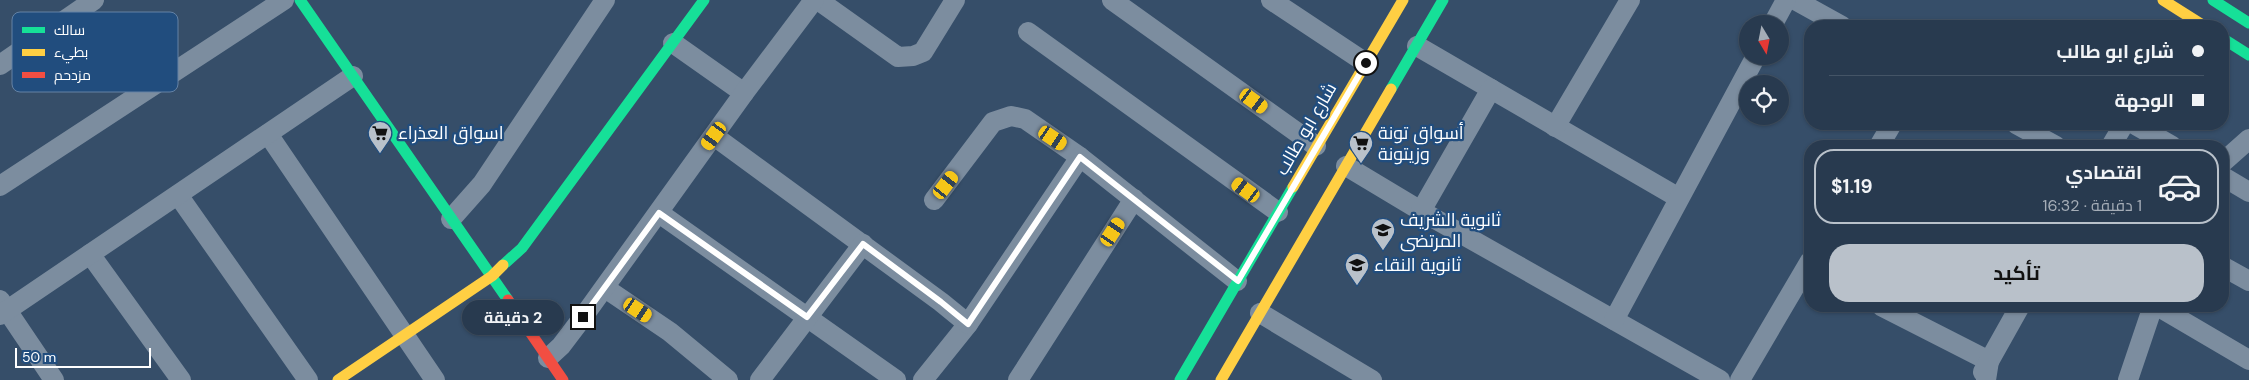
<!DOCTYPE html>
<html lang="ar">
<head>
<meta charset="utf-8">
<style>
	:root { --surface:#283a4f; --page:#304156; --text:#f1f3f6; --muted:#a5adb7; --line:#445466; --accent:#b9c1ca }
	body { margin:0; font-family:"DM Sans",Cairo,sans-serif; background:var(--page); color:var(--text); direction:rtl; height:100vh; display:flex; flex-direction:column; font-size:19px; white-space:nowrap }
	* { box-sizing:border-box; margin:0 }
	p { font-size:16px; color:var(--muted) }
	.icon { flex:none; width:28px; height:28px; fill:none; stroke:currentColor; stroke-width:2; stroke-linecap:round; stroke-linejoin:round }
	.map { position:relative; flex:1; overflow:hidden; direction:ltr }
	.side { position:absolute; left:1804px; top:140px; width:425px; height:172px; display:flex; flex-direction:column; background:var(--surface); border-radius:20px; box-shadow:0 1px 4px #0004,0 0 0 1px var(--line); direction:rtl }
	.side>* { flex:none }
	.guide { position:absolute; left:1804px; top:20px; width:425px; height:110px; border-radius:20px; box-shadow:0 1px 4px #0004,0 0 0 1px var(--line); direction:rtl; display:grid; align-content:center; height:110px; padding:0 25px; background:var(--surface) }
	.needle { width:32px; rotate:170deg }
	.fabs { position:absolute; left:1739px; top:15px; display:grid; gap:10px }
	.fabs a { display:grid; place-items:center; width:50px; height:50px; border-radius:50%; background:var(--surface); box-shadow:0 1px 4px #0004,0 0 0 1px var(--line); font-size:25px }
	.scale { position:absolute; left:15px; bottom:12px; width:136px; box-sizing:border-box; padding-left:5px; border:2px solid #fff; border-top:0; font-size:14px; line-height:18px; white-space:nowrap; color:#fff; -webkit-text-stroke:4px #214d7e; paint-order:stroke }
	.end { position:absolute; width:22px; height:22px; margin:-11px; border:6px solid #fff; background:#111; box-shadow:0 0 0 2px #111 }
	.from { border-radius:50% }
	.bubble { position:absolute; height:35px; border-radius:18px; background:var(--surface); box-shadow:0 1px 4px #0004,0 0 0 1px var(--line); font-size:16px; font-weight:700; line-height:35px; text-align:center; direction:rtl }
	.car { position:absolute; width:15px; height:30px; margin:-15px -8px; border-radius:6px; box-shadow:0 0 4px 1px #0007; background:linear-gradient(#f5c518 24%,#345 0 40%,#f5c518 0 76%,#345 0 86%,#f5c518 0) }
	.guide b { display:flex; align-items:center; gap:18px; height:48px; font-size:19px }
	.guide b+b { border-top:1px solid var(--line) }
	.guide i { width:12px; height:12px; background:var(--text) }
	ul { padding:9px 0 0; list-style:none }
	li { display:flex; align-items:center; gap:15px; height:75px; margin:0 10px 8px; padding:0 15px; border:2px solid transparent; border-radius:20px }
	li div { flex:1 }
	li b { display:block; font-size:19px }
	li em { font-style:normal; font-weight:700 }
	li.selected { border-color:var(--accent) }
	li>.icon { width:45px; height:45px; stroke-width:1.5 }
	.action { display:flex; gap:10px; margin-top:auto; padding:10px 25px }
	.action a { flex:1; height:58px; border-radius:20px; background:var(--accent); color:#111; font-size:20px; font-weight:700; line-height:58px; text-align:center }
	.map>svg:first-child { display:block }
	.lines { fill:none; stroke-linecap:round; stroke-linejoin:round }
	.street { stroke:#7c8d9f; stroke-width:20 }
	.fast { stroke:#16e098; stroke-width:11 }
	.slow { stroke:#ffcf43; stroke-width:11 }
	.jam { stroke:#f24e42; stroke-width:11 }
	.route { stroke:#fff; stroke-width:6 }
	.labels { text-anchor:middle; stroke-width:4.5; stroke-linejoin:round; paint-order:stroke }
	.street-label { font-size:18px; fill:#fff; stroke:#214d7e }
	.poi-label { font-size:18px; fill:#fff; stroke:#214d7e; text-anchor:start }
	.key { fill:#214d7e; stroke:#6482a5; stroke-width:1 }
	.key-label { font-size:14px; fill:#fff }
</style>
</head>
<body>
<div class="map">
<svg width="2249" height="380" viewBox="0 0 2249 380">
	<rect width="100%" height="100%" fill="#364e69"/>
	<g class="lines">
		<g class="street">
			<path d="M 818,0 L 898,57 L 913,56 L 923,52 L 955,0"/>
			<path d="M 1112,0 L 1316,146"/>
			<path d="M 1271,0 L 1366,63"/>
			<path d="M 1795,0 L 1842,26"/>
			<path d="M 1773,24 L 1786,0"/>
			<path d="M 1028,32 L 1278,212"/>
			<path d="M 673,43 L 744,93"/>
			<path d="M 1417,46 L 1679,198"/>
			<path d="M 0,65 L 94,0"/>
			<path d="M 2016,124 L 2056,146"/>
			<path d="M 2134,124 L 2172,146"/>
			<path d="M 1555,127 L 1630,0"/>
			<path d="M 268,134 L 435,380"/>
			<path d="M 714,136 L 941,302 L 968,324 L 923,380"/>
			<path d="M 1879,146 L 1892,124"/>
			<path d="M 2111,146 L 2124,124"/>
			<path d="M 2222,163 L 2249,139"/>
			<path d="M 1346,166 L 1421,211 L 1720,380"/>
			<path d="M 2222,176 L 2249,192"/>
			<path d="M 0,186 L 284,0"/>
			<path d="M 178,195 L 308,380"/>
			<path d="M 934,200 L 993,122 L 1011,116 L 1025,119 L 1080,157 L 1237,281"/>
			<path d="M 1421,211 L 1491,89"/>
			<path d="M 659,213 L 896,380"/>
			<path d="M 451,219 L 482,184 L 605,0"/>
			<path d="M 90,254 L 181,380"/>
			<path d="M 2222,266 L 2249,281"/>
			<path d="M 605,288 L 670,332 L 728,380"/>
			<path d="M 0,300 L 54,380"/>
			<path d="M 1881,306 L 1989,361 L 1986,380"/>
			<path d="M 2157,306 L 2249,360"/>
			<path d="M 1260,313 L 1372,380"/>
			<path d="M 0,315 L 353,76"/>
			<path d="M 1614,320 L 1756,56"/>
			<path d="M 968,324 L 1080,157"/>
			<path d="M 548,358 L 561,346 L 583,317 L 744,93 L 814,0"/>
			<path d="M 1983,372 L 2020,306"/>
			<path d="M 760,380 L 863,244"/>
			<path d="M 1018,380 L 1134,199"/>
			<path d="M 1740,380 L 1810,261"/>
			<path d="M 2128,380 L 2153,306"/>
		</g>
		<g class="fast">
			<path d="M 300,0 L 508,300"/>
			<path d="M 2213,0 L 2249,23"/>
			<path d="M 2222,38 L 2249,55"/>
			<path d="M 1391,89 L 1443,0"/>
			<path d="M 503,265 L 522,248 L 704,0"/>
			<path d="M 1180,380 L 1293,187"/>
		</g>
		<g class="slow">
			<path d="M 2163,0 L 2204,26"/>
			<path d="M 1293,187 L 1403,0"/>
			<path d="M 338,380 L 492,276 L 503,265"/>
			<path d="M 1221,380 L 1391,89"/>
		</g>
		<path class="jam" d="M 508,300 L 563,380"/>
	</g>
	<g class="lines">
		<path class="route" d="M 583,317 L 659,213 L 807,317 L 863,244 L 941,302 L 968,324 L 1080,157 L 1238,281 L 1366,63"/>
	</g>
	<defs>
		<g id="supermarket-pin" transform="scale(1.25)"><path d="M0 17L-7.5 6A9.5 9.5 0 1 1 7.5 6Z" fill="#b9c1ca" stroke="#214d7e"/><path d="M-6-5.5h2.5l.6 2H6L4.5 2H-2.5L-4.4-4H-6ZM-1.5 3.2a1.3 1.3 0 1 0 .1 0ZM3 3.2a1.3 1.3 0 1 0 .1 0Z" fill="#111"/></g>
		<g id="school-pin" transform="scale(1.25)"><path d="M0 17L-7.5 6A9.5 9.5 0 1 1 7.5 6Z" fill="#b9c1ca" stroke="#214d7e"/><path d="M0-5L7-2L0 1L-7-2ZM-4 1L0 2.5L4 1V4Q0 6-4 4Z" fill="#111"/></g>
	</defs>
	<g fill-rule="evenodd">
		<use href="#supermarket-pin" x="380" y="133"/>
		<use href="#supermarket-pin" x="1361" y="143"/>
		<use href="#school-pin" x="1383" y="230"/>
		<use href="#school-pin" x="1357" y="265"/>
	</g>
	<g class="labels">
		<g class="street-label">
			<text transform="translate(1306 129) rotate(-60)" y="6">شارع ابو طالب</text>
		</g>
		<g class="poi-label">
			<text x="398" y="139">اسواق العذراء</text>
			<text x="1378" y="139">أسواق تونة<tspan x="1378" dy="21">وزيتونة</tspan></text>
			<text x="1400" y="226">ثانوية الشريف<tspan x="1400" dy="21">المرتضى</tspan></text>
			<text x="1374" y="271">ثانوية النقاء</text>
		</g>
	</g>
	<rect x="12" y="12" width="166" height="80" rx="8" class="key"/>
	<rect x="22" y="27" width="23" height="6" fill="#16e098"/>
	<rect x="22" y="49" width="23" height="7" fill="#ffcf43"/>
	<rect x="22" y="72" width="23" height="6" fill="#f24e42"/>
	<g class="key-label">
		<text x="54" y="35">سالك</text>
		<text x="54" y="57">بطيء</text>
		<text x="54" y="80">مزدحم</text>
	</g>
</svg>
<div class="fabs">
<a><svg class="needle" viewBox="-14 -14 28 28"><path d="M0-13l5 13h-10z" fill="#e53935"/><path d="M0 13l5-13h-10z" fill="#a5adb7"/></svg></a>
<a><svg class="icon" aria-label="locate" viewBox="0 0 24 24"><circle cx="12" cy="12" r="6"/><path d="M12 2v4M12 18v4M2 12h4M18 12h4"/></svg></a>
</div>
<div class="scale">50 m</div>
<i class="end from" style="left:1366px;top:63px"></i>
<i class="end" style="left:583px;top:317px"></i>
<div class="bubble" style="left:462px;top:300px;width:102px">2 دقيقة</div>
<i class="car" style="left:1254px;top:101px;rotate:126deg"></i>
<i class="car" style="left:714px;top:136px;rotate:216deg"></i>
<i class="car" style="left:1053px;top:138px;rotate:124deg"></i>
<i class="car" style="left:946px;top:185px;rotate:37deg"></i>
<i class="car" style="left:1246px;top:190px;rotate:306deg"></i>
<i class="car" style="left:1113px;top:232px;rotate:33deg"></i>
<i class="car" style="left:638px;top:310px;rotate:124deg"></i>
<div class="guide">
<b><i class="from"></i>شارع ابو طالب</b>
<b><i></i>الوجهة</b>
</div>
<section class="side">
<ul>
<li class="selected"><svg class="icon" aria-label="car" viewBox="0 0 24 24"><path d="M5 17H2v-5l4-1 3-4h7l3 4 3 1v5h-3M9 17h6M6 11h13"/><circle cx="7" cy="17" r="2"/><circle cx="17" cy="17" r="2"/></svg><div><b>اقتصادي</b><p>1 دقيقة · 16:32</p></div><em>$1.19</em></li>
</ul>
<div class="action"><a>تأكيد</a></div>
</section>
</div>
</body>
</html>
